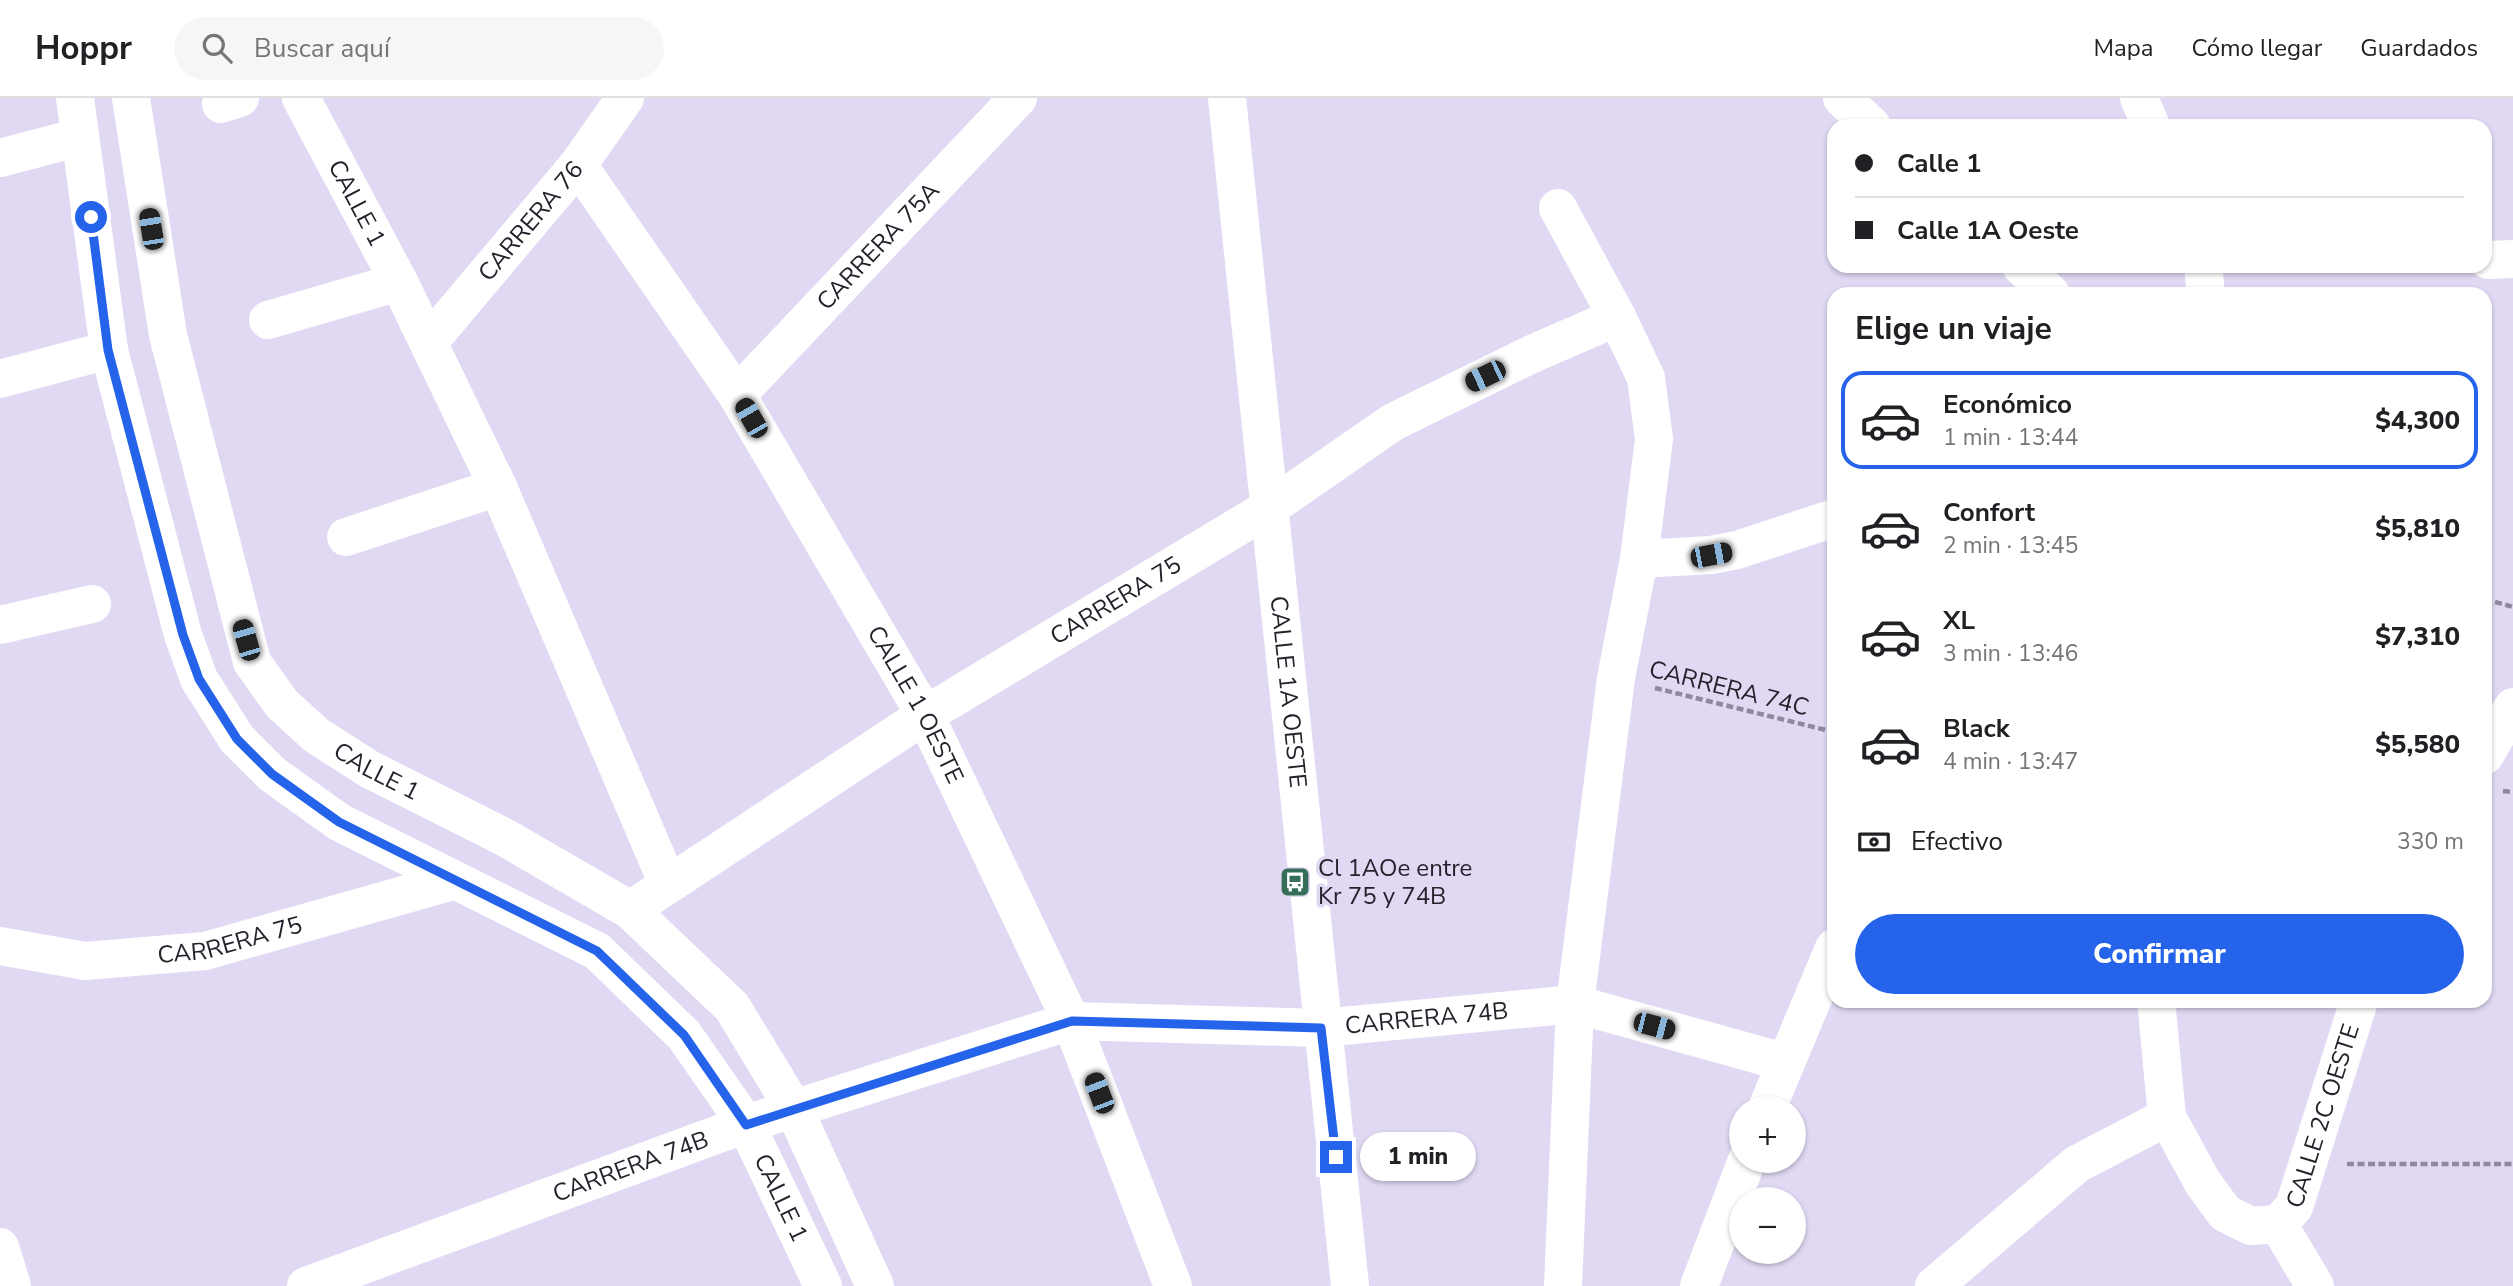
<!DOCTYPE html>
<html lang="es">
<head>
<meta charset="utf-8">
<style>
	:root { --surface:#fff; --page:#f6f6f6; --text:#202124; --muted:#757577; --line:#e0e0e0; --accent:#2563eb }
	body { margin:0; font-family:"Nunito Sans",sans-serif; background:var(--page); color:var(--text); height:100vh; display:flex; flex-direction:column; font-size:26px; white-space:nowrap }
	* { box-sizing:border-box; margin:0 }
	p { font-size:23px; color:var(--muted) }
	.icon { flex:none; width:38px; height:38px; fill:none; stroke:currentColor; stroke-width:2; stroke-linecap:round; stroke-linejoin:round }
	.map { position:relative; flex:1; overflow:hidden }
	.panel { position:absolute; left:1827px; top:189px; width:665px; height:721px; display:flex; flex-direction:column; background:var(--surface); border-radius:21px; box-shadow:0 2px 5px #0004 }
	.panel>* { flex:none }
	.guide { position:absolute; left:1827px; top:21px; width:665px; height:154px; border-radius:21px; box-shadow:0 2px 5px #0004; display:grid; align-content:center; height:154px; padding:0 28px; background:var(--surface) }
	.tools { position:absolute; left:1729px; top:998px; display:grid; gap:14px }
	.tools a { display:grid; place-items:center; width:77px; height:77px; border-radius:50%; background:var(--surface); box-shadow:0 2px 5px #0004; font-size:35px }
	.end { position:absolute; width:32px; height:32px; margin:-16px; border:9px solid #2563eb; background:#fff; box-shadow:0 0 0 4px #fff }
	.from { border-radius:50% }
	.bubble { position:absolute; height:49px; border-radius:24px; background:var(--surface); box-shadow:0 2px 5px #0004; font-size:23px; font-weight:800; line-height:49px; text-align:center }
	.car { position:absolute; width:21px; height:42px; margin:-21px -10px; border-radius:9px; box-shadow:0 0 5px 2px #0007; background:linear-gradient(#222 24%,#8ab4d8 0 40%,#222 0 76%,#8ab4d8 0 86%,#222 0) }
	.guide b { display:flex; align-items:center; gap:24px; height:66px; font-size:26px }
	.guide b+b { border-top:2px solid var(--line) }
	.guide i { width:18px; height:18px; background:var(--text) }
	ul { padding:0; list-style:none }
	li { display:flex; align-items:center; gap:21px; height:98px; margin:0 14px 10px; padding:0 14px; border:4px solid transparent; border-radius:21px }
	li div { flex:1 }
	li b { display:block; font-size:26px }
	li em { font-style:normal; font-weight:800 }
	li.selected { border-color:var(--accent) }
	li>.icon { width:63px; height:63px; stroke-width:1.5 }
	h2 { padding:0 28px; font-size:32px; line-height:84px }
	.pay { display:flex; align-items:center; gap:18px; height:77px; padding:0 28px; font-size:26px }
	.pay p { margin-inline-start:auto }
	.button { display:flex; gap:14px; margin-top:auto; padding:14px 28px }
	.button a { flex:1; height:80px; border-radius:42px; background:var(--accent); color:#fff; font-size:28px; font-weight:800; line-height:80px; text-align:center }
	header { display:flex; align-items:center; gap:42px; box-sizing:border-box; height:98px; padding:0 35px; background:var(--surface); border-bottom:2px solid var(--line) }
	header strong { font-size:33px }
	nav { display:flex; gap:38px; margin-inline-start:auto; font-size:24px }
	.search { width:490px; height:63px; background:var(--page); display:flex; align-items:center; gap:18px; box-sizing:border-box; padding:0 24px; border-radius:38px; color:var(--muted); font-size:26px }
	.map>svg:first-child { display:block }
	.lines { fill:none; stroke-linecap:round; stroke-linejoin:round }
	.path { stroke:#8f899d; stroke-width:4.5; stroke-dasharray:7 3.5; stroke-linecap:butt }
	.minor { stroke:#fff; stroke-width:38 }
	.route { stroke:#2563eb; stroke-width:9 }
	.labels { text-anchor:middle; stroke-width:7; stroke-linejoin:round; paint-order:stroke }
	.street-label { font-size:24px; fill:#25222c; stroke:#e1d9f4 }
	.poi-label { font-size:24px; fill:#25222c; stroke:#e1d9f4; text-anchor:start }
</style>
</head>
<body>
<header>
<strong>Hoppr</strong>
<div class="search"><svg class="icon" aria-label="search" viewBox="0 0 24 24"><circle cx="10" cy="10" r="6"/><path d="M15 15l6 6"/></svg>Buscar aquí</div>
<nav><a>Mapa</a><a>Cómo llegar</a><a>Guardados</a></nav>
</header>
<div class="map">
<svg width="2513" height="1188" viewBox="0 0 2513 1188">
	<rect width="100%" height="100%" fill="#e1d9f4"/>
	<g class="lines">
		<g class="path">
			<path d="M 2485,501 L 2513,509"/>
			<path d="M 1655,590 L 1834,634"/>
			<path d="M 2503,693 L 2513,694"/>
			<path d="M 2347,1066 L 2513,1066"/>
		</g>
		<g class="minor">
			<path id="s1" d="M 75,0 L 109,252 L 183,537 L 199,581 L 237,641 L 272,676 L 339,724 L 597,853 L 684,937 L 746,1026 L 823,1188"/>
			<path id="s2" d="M 131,0 L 168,237 L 252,564 L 282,606 L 316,637 L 369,671 L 506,740 L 630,812 L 732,909 L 794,1011 L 875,1188"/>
			<path id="s3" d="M 301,0 L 399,184 L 498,389 L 668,786"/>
			<path id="s4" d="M 1227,0 L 1350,1188"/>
			<path d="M 1842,0 L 1872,28"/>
			<path d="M 2139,0 L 2151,28"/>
			<path d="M 221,6 L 240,0"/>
			<path d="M 0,60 L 80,39"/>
			<path id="s5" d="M 578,67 L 737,297 L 925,617 L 1071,923 L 1173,1188"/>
			<path d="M 1558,110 L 1617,219 L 1646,280 L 1654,341 L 1639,461 L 1616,580 L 1575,906 L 1563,1188"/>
			<path d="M 2488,162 L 2513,161"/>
			<path d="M 2021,168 L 2051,196"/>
			<path d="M 2203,168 L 2206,196"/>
			<path d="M 268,222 L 399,184"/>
			<path id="s6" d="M 429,244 L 578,67 L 625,0"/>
			<path d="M 0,281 L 109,252"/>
			<path id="s7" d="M 737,297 L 1018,0"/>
			<path d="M 346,439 L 498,389"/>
			<path d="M 1639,461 L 1711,457 L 1737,452 L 1834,420"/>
			<path d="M 0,527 L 92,506"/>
			<path d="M 2485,657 L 2513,609"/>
			<path id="s8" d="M 630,812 L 925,617 L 1269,410 L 1393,324 L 1532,256 L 1617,219"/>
			<path id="s9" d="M 0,848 L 85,863 L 205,853 L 453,783"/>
			<path id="s10" d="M 2158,903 L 2157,912 L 2167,1019 L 2203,1085 L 2225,1115 L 2251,1128 L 2278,1126 L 2294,1109 L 2359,903"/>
			<path d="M 1767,1010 L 1834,850"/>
			<path d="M 2278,1126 L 2315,1188"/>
			<path d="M 0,1149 L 12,1188"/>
			<path id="s11" d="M 306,1188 L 746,1026 L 1071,923 L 1321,930 L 1575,906 L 1784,964"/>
			<path d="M 1699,1188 L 1747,1062"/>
			<path d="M 1934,1188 L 2077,1066 L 2167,1019"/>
		</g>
	</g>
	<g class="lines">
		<path class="route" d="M 91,119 L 108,252 L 183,537 L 199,581 L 237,641 L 272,676 L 339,724 L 597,853 L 684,937 L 746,1027 L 1072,923 L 1321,930 L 1336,1059"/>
	</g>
	<defs>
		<g id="bus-square" transform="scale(1.575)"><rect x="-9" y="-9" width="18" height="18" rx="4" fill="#346e57" stroke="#e1d9f4"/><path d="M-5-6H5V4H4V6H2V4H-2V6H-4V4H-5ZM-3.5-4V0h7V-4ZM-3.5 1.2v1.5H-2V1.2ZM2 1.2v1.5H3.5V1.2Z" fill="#fff"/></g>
	</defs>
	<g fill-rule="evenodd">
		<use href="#bus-square" x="1295" y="784"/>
	</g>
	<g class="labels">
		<g class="street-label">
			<text dy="8" stroke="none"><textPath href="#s3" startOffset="119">CALLE 1</textPath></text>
			<text dy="8" stroke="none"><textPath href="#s6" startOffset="158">CARRERA 76</textPath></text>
			<text dy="8" stroke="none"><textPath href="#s7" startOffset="205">CARRERA 75A</textPath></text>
			<text dy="8" stroke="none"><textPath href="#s8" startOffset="576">CARRERA 75</textPath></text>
			<text transform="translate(1729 590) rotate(14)" y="8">CARRERA 74C</text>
			<text dy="8" stroke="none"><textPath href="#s4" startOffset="597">CALLE 1A OESTE</textPath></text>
			<text dy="8" stroke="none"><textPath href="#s5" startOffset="637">CALLE 1 OESTE</textPath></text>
			<text dy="8" stroke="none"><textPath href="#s2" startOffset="746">CALLE 1</textPath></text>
			<text dy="8" stroke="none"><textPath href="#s9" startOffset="233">CARRERA 75</textPath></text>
			<text dy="8" stroke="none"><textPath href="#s11" startOffset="1166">CARRERA 74B</textPath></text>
			<text dy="8" stroke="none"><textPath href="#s10" startOffset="404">CALLE 2C OESTE</textPath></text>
			<text dy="8" stroke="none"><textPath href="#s11" startOffset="346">CARRERA 74B</textPath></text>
			<text dy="8" stroke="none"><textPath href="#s1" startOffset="1398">CALLE 1</textPath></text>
		</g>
		<g class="poi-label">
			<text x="1318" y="778">Cl 1AOe entre<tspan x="1318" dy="28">Kr 75 y 74B</tspan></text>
		</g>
	</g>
</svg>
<div class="tools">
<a>+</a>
<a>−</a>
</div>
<i class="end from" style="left:91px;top:119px"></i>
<i class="end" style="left:1336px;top:1059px"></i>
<div class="bubble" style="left:1360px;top:1034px;width:116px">1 min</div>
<i class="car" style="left:151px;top:131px;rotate:351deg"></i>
<i class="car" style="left:1485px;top:278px;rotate:244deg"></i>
<i class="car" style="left:751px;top:320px;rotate:330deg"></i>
<i class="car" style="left:1711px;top:457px;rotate:79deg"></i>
<i class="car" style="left:246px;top:542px;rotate:344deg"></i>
<i class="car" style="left:1654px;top:928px;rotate:105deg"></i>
<i class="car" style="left:1099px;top:995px;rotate:339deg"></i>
<div class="guide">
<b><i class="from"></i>Calle 1</b>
<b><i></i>Calle 1A Oeste</b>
</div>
<section class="panel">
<h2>Elige un viaje</h2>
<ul>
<li class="selected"><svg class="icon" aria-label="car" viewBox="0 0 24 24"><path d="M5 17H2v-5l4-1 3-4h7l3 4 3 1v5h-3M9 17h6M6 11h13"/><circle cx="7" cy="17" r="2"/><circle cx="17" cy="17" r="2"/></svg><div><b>Económico</b><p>1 min · 13:44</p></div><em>$4,300</em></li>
<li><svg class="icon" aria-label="car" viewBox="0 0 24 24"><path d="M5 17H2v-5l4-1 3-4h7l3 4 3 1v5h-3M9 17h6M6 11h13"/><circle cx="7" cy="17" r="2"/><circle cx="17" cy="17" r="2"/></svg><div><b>Confort</b><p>2 min · 13:45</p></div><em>$5,810</em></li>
<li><svg class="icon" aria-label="car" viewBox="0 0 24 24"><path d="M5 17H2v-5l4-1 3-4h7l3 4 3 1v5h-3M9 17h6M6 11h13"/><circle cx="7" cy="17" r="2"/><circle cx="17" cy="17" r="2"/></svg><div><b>XL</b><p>3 min · 13:46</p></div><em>$7,310</em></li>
<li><svg class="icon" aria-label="car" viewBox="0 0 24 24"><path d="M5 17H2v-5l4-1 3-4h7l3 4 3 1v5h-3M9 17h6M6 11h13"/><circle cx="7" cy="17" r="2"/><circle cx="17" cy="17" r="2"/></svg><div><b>Black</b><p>4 min · 13:47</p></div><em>$5,580</em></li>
</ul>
<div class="pay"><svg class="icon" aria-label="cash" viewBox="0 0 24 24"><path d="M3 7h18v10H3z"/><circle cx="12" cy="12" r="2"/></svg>Efectivo<p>330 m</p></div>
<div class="button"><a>Confirmar</a></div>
</section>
</div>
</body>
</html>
